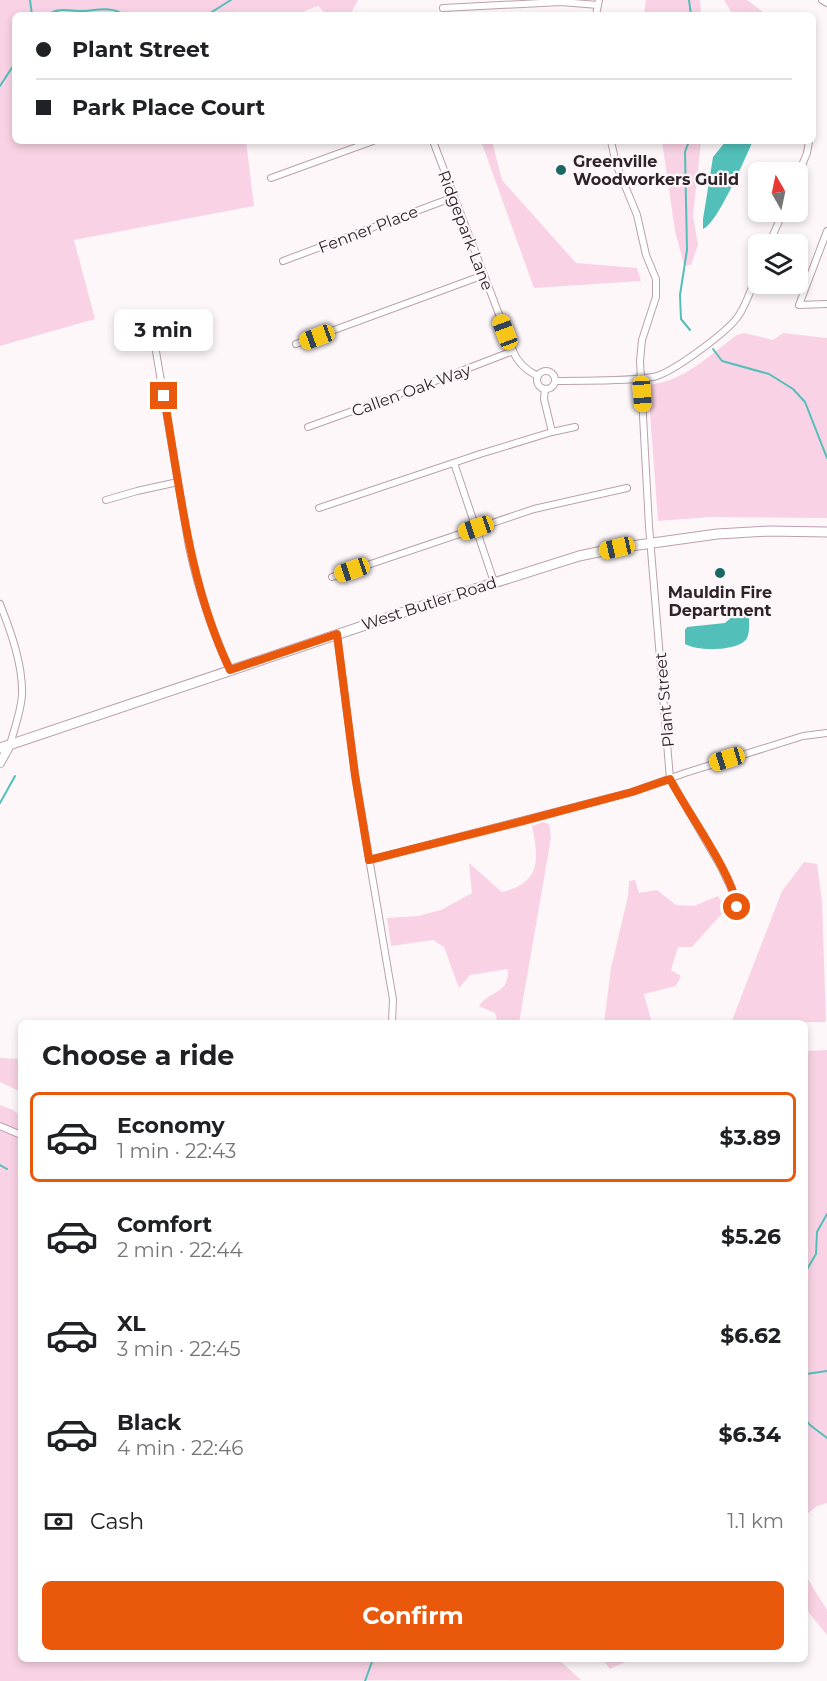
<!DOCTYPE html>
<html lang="en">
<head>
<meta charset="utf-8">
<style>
	:root { --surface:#fff; --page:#f2f2f2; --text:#202124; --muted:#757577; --line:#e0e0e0; --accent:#ea580c }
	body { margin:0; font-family:Montserrat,sans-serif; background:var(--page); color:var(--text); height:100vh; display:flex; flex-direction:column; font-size:22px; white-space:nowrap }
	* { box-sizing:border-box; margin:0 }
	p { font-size:20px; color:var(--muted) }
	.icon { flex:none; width:33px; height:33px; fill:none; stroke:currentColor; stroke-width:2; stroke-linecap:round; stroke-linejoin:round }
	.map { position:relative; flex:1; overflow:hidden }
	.details { position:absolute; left:18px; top:1020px; width:790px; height:642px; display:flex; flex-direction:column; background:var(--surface); border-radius:9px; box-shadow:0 3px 9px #0003 }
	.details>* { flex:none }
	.top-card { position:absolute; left:12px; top:12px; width:804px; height:132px; border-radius:9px; box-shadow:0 3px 9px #0003; display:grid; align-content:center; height:132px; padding:0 24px; background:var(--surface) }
	.needle { width:39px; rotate:351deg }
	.tools { position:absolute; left:748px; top:162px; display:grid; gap:12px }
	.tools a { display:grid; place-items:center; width:60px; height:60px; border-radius:9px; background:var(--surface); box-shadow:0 3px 9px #0003; font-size:30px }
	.end { position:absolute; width:27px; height:27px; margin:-14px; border:8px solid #ea580c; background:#fff; box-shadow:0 0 0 3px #fff }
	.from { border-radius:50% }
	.bubble { position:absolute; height:42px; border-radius:9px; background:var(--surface); box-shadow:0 3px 9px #0003; font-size:20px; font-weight:700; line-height:42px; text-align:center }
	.car { position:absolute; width:18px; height:36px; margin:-18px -9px; border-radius:8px; box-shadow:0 0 4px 2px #0007; background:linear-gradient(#f5c518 24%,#345 0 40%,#f5c518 0 76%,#345 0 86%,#f5c518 0) }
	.top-card b { display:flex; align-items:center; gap:21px; height:57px; font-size:22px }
	.top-card b+b { border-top:2px solid var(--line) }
	.top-card i { width:15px; height:15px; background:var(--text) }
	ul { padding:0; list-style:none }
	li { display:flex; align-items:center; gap:18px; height:90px; margin:0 12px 9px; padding:0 12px; border:3px solid transparent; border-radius:9px }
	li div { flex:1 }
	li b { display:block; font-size:22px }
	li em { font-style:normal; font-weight:700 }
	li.current { border-color:var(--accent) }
	li>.icon { width:54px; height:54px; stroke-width:1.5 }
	h2 { padding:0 24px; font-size:27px; line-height:72px }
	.pay { display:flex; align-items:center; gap:15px; height:66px; padding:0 24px; font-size:22px }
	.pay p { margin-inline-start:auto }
	.primary-button { display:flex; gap:12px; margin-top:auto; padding:12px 24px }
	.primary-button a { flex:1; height:69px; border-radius:9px; background:var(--accent); color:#fff; font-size:24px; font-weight:700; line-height:69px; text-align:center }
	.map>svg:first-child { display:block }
	.green { fill:#f9d3e5 }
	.water { fill:#52bfb9 }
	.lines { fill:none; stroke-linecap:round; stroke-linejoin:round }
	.stream { stroke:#52bfb9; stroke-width:2 }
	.minor-casing { stroke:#bca0ad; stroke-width:8 }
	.secondary-casing { stroke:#bca0ad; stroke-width:10 }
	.primary-casing { stroke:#bca0ad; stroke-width:11 }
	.minor { stroke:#fff; stroke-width:6 }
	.secondary { stroke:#fff; stroke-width:8 }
	.primary { stroke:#fff; stroke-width:9 }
	.route { stroke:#ea580c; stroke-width:8 }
	.poi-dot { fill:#1a6763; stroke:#fdf7fa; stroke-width:2 }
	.labels { text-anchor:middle; stroke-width:4.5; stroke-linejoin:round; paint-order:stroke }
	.poi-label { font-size:16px; font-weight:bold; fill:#2e2329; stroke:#fdf7fa; text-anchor:start }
	.street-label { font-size:16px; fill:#2e2329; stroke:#fdf7fa }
</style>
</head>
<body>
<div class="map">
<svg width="827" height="1681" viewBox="0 0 827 1681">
	<rect width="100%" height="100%" fill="#fdf7fa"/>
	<g class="green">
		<path d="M 0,0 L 358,0 L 350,15 L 327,15 L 318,6 L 294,15 L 15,15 L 15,141 L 246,141 L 254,206 L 74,240 L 95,319 L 0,346 Z"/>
		<path d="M 646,0 L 700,0 L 701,15 L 644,15 Z"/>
		<path d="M 724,0 L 747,0 L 767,15 L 733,15 Z"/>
		<path d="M 481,141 L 492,141 L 502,180 L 576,263 L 637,268 L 641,281 L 534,288 Z"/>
		<path d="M 662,141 L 701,141 L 693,216 L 698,245 L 691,265 L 684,265 L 675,231 Z"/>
		<path d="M 744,333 L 773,340 L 783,333 L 827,338 L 827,518 L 710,517 L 658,521 L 648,385 C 685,381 708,356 737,335 Z"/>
		<path d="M 543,822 L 549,824 L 551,838 L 519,1023 L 498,1023 L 495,1013 L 479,1006 C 491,989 509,995 508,969 L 470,975 L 459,988 L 444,947 L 433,940 L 391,946 L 387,918 L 418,916 L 441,910 L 472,893 L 469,863 L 502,892 C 541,883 539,859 532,826 Z"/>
		<path d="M 804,862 L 817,864 L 822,901 L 826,1022 L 731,1023 L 782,891 Z"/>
		<path d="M 635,880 L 639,893 L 657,890 L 676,905 L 694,906 L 718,896 L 726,909 L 692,947 L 678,947 L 671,970 L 681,976 L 676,986 L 644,994 L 652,1023 L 604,1023 L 611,968 L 628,896 L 629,881 Z"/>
		<path d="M 827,1050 L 827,1503 L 817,1506 L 806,1515 L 806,1051 Z"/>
		<path d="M 0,1058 L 21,1059 L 21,1092 L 0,1082 Z"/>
		<path d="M 0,1105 L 13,1110 L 21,1116 L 21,1659 L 558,1659 L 581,1680 L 0,1681 Z"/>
		<path d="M 806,1576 L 827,1610 L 827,1635 L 806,1609 Z"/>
		<path d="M 602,1659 L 632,1659 L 610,1669 Z"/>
	</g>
	<g class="water">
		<path d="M 726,141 L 752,141 L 752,143 C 744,160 718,223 703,229 L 703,219 L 713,157 Z"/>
		<path d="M 740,610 L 746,611 L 749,615 C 749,622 750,632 747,638 C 739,652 696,651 685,644 L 685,630 L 687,627 L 725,623 Z"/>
	</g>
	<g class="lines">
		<g class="stream">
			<path d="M 30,0 L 32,15"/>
			<path d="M 689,0 L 691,15"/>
			<path d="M 47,15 C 60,6 71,12 85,11 C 98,10 113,6 124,15"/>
			<path d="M 207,15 L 231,0"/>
			<path d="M 0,86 L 15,63"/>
			<path d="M 689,141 L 685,152 L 687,250 L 680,295 L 681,319 L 690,330"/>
			<path d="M 713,349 L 722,361 L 769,374 L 793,389 L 805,402 L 827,458"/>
			<path d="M 0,803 L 15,776"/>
			<path d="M 0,1165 L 7,1169"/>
			<path d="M 806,1271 L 816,1254 L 817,1232 L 827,1214"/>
			<path d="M 806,1374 L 827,1371"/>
			<path d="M 806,1420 L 810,1425 L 827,1438"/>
			<path d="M 365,1681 L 373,1659"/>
		</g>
		<g class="minor-casing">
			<g id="minor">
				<path d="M 822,0 L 827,3"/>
				<path d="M 443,8 L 561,2 L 598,5"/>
				<path d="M 596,15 L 599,0"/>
				<path d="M 433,141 L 513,351 C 518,363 527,371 538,376"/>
				<path d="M 611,141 L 616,164 L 637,215 L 646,255 L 656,279 L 656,297 L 642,340 L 640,361 L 649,526 L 670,779 L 721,867 L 731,888 L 738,913"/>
				<path d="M 798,175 L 807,153 L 809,141"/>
				<path d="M 271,178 L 373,141"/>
				<path d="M 827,231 L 799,305 L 827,304"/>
				<path d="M 769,244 L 783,212"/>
				<path d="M 283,261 L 454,197"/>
				<path d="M 150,316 L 189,547 C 198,589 212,631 230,670"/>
				<path d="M 296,344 L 484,275"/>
				<circle cx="546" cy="380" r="9"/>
				<path d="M 555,381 C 587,380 621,382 653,377 C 671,374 729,331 739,315 C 748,301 753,284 759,268"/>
				<path d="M 545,389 L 544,399 L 552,432"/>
				<path d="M 308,427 L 430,383 L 513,351"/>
				<path d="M 454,463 L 494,582"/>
				<path d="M 106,500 L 137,491 L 178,482"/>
				<path d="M 319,508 L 480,454 L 552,432 L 575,427"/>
				<path d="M 332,577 L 534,509 L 627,488"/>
				<path d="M 0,604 C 11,632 23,665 22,695 C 21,712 14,729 10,745"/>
				<path d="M 337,635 L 355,775 L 390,982 L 393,999 L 392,1023"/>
				<path d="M 369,860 L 632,792 L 685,773 L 803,736 L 827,733"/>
				<path d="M 0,1126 L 21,1135"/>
			</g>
		</g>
		<g class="secondary-casing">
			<path id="secondary" d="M 0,763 L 10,745"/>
		</g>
		<g class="primary-casing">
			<path id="primary" d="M 0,748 L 434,602 L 579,556 L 617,548 L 717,534 L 769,531 L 827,532"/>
		</g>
		<use href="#minor" class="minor"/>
		<use href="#secondary" class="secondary"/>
		<use href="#primary" class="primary"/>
	</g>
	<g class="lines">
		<path class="route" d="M 164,396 C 180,489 189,584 230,670 L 337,634 L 355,775 L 369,860 L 523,821 L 632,792 L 670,779 C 687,812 733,874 737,907"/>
	</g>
	<g class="poi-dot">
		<circle cx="561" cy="170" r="6"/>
		<circle cx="720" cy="573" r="6"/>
	</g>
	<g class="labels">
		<g class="poi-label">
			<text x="573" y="167">Greenville<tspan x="573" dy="18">Woodworkers Guild</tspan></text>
			<text x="720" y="598" text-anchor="middle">Mauldin Fire<tspan x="720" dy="18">Department</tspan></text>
		</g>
		<g class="street-label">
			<text transform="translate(368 229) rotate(-21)" y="6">Fenner Place</text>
			<text transform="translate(466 230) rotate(69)" y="6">Ridgepark Lane</text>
			<text transform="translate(411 390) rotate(-20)" y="6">Callen Oak Way</text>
			<text transform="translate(429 603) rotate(-18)" y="6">West Butler Road</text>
			<text transform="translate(664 700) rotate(-95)" y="6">Plant Street</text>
		</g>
	</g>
</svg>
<div class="tools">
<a><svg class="needle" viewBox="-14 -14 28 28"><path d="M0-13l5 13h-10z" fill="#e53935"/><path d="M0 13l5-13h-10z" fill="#757577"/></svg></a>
<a><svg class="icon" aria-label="layers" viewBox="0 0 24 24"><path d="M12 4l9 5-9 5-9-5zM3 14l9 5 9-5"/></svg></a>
</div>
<i class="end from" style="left:737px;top:907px"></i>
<i class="end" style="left:164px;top:396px"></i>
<div class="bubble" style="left:114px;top:309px;width:99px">3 min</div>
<i class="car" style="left:505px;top:332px;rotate:339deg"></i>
<i class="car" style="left:317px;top:337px;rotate:250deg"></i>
<i class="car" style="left:642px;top:394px;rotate:176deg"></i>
<i class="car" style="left:476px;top:528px;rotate:251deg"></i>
<i class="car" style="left:617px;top:548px;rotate:257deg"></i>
<i class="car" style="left:352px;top:570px;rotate:251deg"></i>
<i class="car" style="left:727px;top:759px;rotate:253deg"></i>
<div class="top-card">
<b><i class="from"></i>Plant Street</b>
<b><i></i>Park Place Court</b>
</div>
<section class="details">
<h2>Choose a ride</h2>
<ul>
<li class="current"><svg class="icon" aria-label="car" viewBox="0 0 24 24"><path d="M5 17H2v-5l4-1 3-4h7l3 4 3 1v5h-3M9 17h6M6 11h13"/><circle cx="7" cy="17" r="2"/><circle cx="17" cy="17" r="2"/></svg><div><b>Economy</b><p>1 min · 22:43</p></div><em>$3.89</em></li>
<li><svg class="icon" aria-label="car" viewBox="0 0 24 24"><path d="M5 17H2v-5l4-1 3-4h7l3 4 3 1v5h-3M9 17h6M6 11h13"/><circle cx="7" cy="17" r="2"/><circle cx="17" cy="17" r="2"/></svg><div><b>Comfort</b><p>2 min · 22:44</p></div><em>$5.26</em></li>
<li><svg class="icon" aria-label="car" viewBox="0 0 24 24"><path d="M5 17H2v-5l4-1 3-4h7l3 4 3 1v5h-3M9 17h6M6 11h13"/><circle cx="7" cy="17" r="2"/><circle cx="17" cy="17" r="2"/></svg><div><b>XL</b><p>3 min · 22:45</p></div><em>$6.62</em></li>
<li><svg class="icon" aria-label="car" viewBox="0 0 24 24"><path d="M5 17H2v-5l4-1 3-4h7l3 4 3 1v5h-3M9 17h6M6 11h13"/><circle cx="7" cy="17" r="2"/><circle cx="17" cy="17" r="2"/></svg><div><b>Black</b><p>4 min · 22:46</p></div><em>$6.34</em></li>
</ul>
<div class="pay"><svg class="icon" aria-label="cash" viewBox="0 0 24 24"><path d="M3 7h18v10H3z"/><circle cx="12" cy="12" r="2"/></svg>Cash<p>1.1 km</p></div>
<div class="primary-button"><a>Confirm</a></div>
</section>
</div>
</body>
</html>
